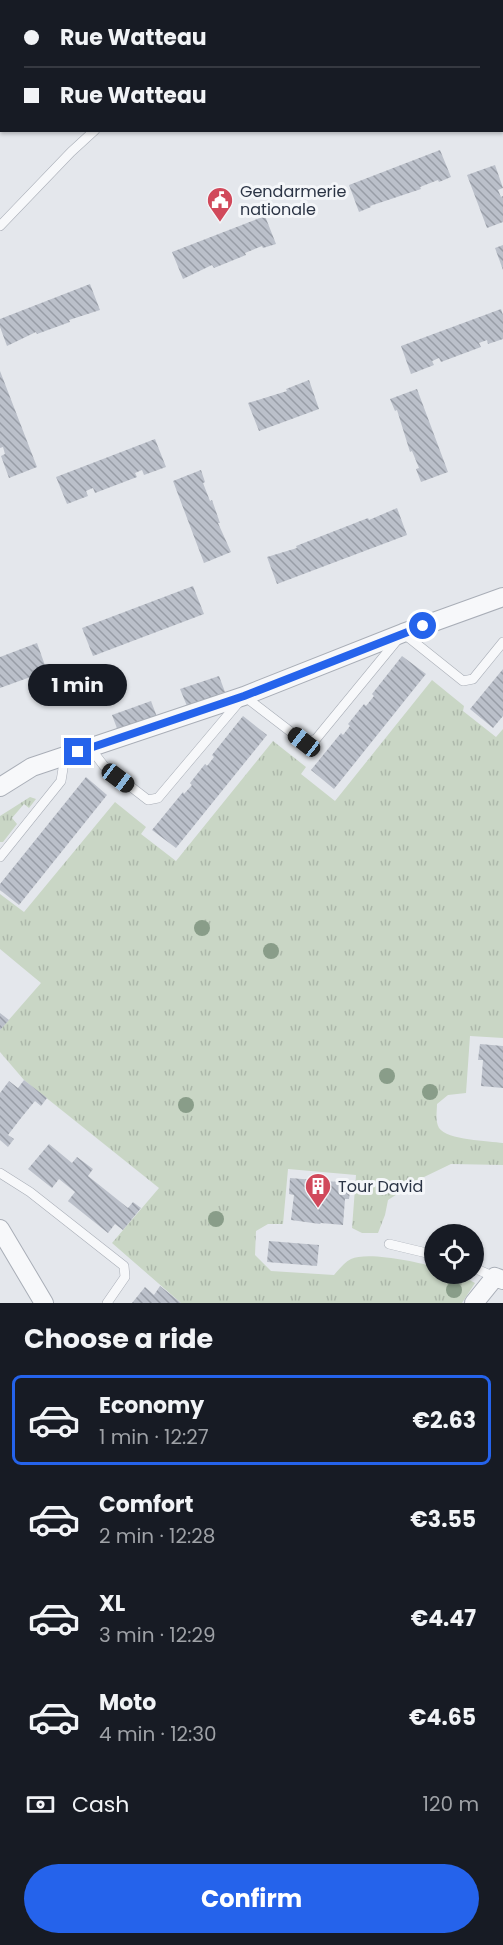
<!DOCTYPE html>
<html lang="en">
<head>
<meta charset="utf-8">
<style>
	:root { --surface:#171b24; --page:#20242c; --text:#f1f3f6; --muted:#9ea1a6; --line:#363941; --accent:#2563eb }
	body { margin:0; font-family:Poppins,sans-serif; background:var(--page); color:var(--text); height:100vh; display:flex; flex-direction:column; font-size:22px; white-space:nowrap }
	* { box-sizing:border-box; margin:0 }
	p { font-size:20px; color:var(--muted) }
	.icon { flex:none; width:33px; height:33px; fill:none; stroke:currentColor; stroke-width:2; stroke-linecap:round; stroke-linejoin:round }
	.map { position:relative; height:1303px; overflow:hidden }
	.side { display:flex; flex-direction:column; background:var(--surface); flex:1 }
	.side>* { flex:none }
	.top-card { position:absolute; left:0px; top:0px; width:504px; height:132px; box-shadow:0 2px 4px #0004; display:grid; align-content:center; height:132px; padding:0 24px; background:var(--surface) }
	.tools { position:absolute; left:424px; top:1224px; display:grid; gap:12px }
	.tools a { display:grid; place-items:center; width:60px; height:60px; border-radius:50%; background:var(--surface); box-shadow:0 2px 4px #0004; font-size:30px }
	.end { position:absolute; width:27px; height:27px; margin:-14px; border:8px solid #2563eb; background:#fff; box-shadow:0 0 0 3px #fff }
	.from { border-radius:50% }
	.bubble { position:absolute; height:42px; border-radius:21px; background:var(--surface); box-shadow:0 2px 4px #0004; font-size:20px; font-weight:700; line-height:42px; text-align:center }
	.car { position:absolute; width:18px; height:36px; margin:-18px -9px; border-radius:8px; box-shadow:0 0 4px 2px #0007; background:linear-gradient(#222 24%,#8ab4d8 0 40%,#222 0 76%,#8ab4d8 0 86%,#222 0) }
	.top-card b { display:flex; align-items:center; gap:21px; height:57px; font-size:22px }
	.top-card b+b { border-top:2px solid var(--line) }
	.top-card i { width:15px; height:15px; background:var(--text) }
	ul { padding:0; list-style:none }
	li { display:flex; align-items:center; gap:18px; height:90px; margin:0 12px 9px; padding:0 12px; border:3px solid transparent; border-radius:9px }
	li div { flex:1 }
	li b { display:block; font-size:22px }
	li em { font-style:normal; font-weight:700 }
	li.on { border-color:var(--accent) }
	li>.icon { width:54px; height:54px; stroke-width:1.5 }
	h2 { padding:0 24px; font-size:27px; line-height:72px }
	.pay { display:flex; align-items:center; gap:15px; height:66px; padding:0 24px; font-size:22px }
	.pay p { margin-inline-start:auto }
	.button { display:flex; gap:12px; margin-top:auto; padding:12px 24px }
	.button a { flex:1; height:69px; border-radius:36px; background:var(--accent); color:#fff; font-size:24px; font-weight:700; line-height:69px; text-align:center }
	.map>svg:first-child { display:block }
	.grass { fill:url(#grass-tufts) }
	.garden { fill:#c9d6c5 }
	.building { fill:url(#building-back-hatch) }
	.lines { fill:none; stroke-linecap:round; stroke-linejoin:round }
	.service-casing { stroke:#a9aeb7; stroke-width:10 }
	.minor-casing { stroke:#a9aeb7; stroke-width:20 }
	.service { stroke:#f7f8fa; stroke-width:9 }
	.minor { stroke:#f7f8fa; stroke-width:18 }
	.tree { fill:#899d89 }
	.route { stroke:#2563eb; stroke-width:8 }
	.labels { text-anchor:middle; stroke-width:6; stroke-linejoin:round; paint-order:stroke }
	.poi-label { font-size:16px; fill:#2b3445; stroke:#f4f6f9; text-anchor:start }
</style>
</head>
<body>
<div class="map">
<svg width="503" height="1303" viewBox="0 0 503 1303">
	<defs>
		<pattern id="grass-tufts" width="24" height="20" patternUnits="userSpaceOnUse" patternTransform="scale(1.5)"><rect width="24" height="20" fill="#c9d6c5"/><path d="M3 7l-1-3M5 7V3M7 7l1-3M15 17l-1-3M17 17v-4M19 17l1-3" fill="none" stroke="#adb8ab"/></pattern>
		<pattern id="building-back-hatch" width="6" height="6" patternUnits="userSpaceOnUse" patternTransform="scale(1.5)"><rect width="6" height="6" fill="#bbc0ca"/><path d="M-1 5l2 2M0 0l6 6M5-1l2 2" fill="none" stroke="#989da6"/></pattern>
	</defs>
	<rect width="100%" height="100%" fill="#e4e7ec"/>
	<g class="grass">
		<path d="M 432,680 L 464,706 L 463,711 L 496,737 L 503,729 L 503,1038 L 470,1036 L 466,1093 L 448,1095 L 437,1104 C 437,1111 435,1121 439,1128 C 447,1140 489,1141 503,1143 L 503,1165 L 451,1164 L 422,1178 L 388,1200 L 385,1215 L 378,1233 L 362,1233 L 352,1228 L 356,1175 L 288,1169 L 283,1224 L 268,1224 L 256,1231 L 255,1255 L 271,1271 L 334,1275 C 339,1269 345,1262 351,1259 C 367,1251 418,1262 435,1267 L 435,1274 L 458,1274 L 475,1283 L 462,1303 L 181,1303 L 112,1243 L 159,1188 L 24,1080 L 0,1052 L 0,1030 L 41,983 L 0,949 L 0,894 L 24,912 L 115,802 L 146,827 L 141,834 L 176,861 L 273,741 L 306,767 L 301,774 L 335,801 Z"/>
		<path d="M 30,797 L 36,799 L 29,808 L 24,804 L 12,818 L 17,824 L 3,842 L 0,842 L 0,816 Z"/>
	</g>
	<path class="garden" d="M 0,0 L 153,0 L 154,1 L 2,2 L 1,38 Z"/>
	<g class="building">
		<path d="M 440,150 L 451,177 L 439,182 L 438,180 L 420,187 L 421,189 L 370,206 L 371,207 L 359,212 L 349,185 Z"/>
		<path d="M 495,165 L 503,188 L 498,190 L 501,197 L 503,196 L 503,222 L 487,228 L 467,175 Z"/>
		<path d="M 265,216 L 276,244 L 263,248 L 262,246 L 245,253 L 246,255 L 214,268 L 212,265 L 183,279 L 172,252 Z"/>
		<path d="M 503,245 L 503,270 L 495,248 Z"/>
		<path d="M 90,284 L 100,310 L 69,320 L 70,322 L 37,334 L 36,332 L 7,346 L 0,327 L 0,319 Z"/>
		<path d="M 501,309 L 503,315 L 503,339 L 488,344 L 487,340 L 479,343 L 481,347 L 441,362 L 439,358 L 432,361 L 434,365 L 411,374 L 401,346 Z"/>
		<path d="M 0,371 L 37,467 L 9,478 L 1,456 L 5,454 L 3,447 L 0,448 Z"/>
		<path d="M 309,380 L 319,409 L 259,431 L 248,403 L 287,391 L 286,389 Z"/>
		<path d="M 417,389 L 448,472 L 421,482 L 416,469 L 419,468 L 412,451 L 410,452 L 397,410 L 395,411 L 390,399 Z"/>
		<path d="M 155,439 L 166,467 L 144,475 L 142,470 L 135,473 L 137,477 L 95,493 L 93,488 L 86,491 L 88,496 L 67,504 L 56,477 Z"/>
		<path d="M 201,470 L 205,482 L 203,483 L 210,501 L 212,500 L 220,523 L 218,523 L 231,552 L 204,563 L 173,481 Z"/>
		<path d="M 397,508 L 407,535 L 277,584 L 267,557 L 297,548 L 296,546 L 368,518 L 369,520 Z"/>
		<path d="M 193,586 L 204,614 L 93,656 L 82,628 Z"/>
		<path d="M 37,643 L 47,671 L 0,688 L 0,657 Z"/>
		<path d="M 402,656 L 426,674 L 334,789 L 311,770 L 341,733 L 343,735 L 350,726 L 348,724 L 364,704 L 366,706 L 374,696 L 372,694 Z"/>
		<path d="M 503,669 L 503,716 L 493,728 L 470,709 Z"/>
		<path d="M 219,676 L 225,692 L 187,706 L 180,689 Z"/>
		<path d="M 151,701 L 157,717 L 118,731 L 112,715 Z"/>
		<path d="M 243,716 L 267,735 L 176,848 L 152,830 L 183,792 L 184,794 L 192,785 L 190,783 L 205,764 L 207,766 L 214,757 L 212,755 Z"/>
		<path d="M 86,777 L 107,795 L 19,905 L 0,890 L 0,884 Z"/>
		<path d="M 0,1013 L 9,1020 L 0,1030 Z"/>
		<path d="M 480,1044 L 503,1046 L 503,1088 L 481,1086 L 483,1060 L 478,1060 Z"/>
		<path d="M 24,1080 L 47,1098 L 41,1106 L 35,1101 L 21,1118 L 8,1135 L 14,1139 L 8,1147 L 0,1140 L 0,1093 L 9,1081 L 18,1088 Z"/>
		<path d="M 49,1144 L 72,1163 L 77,1157 L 93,1169 L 88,1176 L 128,1208 L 133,1202 L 141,1208 L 123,1230 L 115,1224 L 108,1233 L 68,1201 L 75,1192 L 59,1179 L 52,1188 L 28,1169 Z"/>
		<path d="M 290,1178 L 351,1183 L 349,1199 L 345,1199 L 343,1225 L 321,1223 L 320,1224 L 291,1220 L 294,1195 L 289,1194 Z"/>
		<path d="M 269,1241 L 319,1245 L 317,1266 L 267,1262 Z"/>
		<path d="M 160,1286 L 181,1303 L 132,1303 L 145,1287 L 154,1295 Z"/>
	</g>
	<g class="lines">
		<g class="service-casing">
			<g id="service">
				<path d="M 243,2 L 245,0"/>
				<path d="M 0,226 L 71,152 L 95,130"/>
				<path d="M 91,749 L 104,766 L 148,800 L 158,798 L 244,696 L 304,742 L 316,739 L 403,633 L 463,681 L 473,679 L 503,642"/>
				<path d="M 0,857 L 61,781 L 65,756"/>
				<path d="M 0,1173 L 30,1192 L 124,1266 L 125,1277 L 107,1303"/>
				<path d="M 389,1244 L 435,1255"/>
				<path d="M 474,1268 L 495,1277"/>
			</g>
		</g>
		<g class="minor-casing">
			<g id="minor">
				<path d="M 0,787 L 32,767 L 244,696 L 403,633 L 503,597"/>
				<path d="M 0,1229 L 44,1303"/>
				<path d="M 474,1303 L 495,1277 L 503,1280"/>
			</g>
		</g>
		<use href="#service" class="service"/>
		<use href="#minor" class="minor"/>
	</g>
	<g class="tree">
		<circle cx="202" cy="928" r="8"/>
		<circle cx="271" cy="951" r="8"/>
		<circle cx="387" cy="1076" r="8"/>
		<circle cx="430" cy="1092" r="8"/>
		<circle cx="186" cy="1105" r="8"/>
		<circle cx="216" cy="1219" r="8"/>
		<circle cx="454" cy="1290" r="8"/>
	</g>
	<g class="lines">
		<path class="route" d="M 78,752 L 244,696 L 423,626"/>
	</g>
	<defs>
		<g id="civic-pin" transform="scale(1.35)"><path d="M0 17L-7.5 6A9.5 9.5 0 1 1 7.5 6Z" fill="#d1495b" stroke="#f4f6f9"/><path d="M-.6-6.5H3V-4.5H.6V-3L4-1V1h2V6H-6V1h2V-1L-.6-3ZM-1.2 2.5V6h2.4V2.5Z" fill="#fff"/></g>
		<g id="building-pin" transform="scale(1.35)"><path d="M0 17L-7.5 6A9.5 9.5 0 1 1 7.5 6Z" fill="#d1495b" stroke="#f4f6f9"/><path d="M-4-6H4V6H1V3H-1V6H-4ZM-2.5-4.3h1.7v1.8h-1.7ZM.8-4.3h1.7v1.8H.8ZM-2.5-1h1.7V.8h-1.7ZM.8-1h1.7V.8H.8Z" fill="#fff"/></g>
	</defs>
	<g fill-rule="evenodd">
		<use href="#civic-pin" x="220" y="200"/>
		<use href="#building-pin" x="318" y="1186"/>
	</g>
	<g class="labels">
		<g class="poi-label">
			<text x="240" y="197">Gendarmerie<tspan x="240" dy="18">nationale</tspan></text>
			<text x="338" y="1192">Tour David</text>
		</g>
	</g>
</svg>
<div class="tools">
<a><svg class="icon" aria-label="locate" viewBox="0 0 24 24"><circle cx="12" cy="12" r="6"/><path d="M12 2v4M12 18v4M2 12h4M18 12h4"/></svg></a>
</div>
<i class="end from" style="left:423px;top:626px"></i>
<i class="end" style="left:78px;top:752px"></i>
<div class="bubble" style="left:28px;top:664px;width:99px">1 min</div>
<i class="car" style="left:304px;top:742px;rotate:308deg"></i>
<i class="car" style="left:118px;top:778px;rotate:127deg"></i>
<div class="top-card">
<b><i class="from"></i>Rue Watteau</b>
<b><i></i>Rue Watteau</b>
</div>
</div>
<section class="side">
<h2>Choose a ride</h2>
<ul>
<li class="on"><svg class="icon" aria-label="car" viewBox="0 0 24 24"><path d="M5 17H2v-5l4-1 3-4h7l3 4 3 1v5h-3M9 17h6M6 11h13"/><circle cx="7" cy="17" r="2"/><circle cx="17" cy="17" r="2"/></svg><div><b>Economy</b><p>1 min · 12:27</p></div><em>€2.63</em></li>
<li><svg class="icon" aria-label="car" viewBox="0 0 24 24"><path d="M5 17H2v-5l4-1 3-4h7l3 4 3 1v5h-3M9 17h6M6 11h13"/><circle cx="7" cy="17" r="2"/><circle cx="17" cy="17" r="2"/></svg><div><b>Comfort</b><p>2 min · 12:28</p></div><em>€3.55</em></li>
<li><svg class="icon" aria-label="car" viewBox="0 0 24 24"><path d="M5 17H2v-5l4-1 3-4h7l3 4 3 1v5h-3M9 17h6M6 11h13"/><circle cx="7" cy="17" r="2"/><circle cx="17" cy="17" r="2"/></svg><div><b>XL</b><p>3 min · 12:29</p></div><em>€4.47</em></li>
<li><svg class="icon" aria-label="car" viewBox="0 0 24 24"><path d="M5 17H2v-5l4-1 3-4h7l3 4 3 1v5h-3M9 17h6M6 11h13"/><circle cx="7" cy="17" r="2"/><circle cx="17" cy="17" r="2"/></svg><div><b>Moto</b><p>4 min · 12:30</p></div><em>€4.65</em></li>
</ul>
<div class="pay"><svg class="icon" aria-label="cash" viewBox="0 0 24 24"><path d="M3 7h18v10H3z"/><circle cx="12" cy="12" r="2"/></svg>Cash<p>120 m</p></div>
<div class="button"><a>Confirm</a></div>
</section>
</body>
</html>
